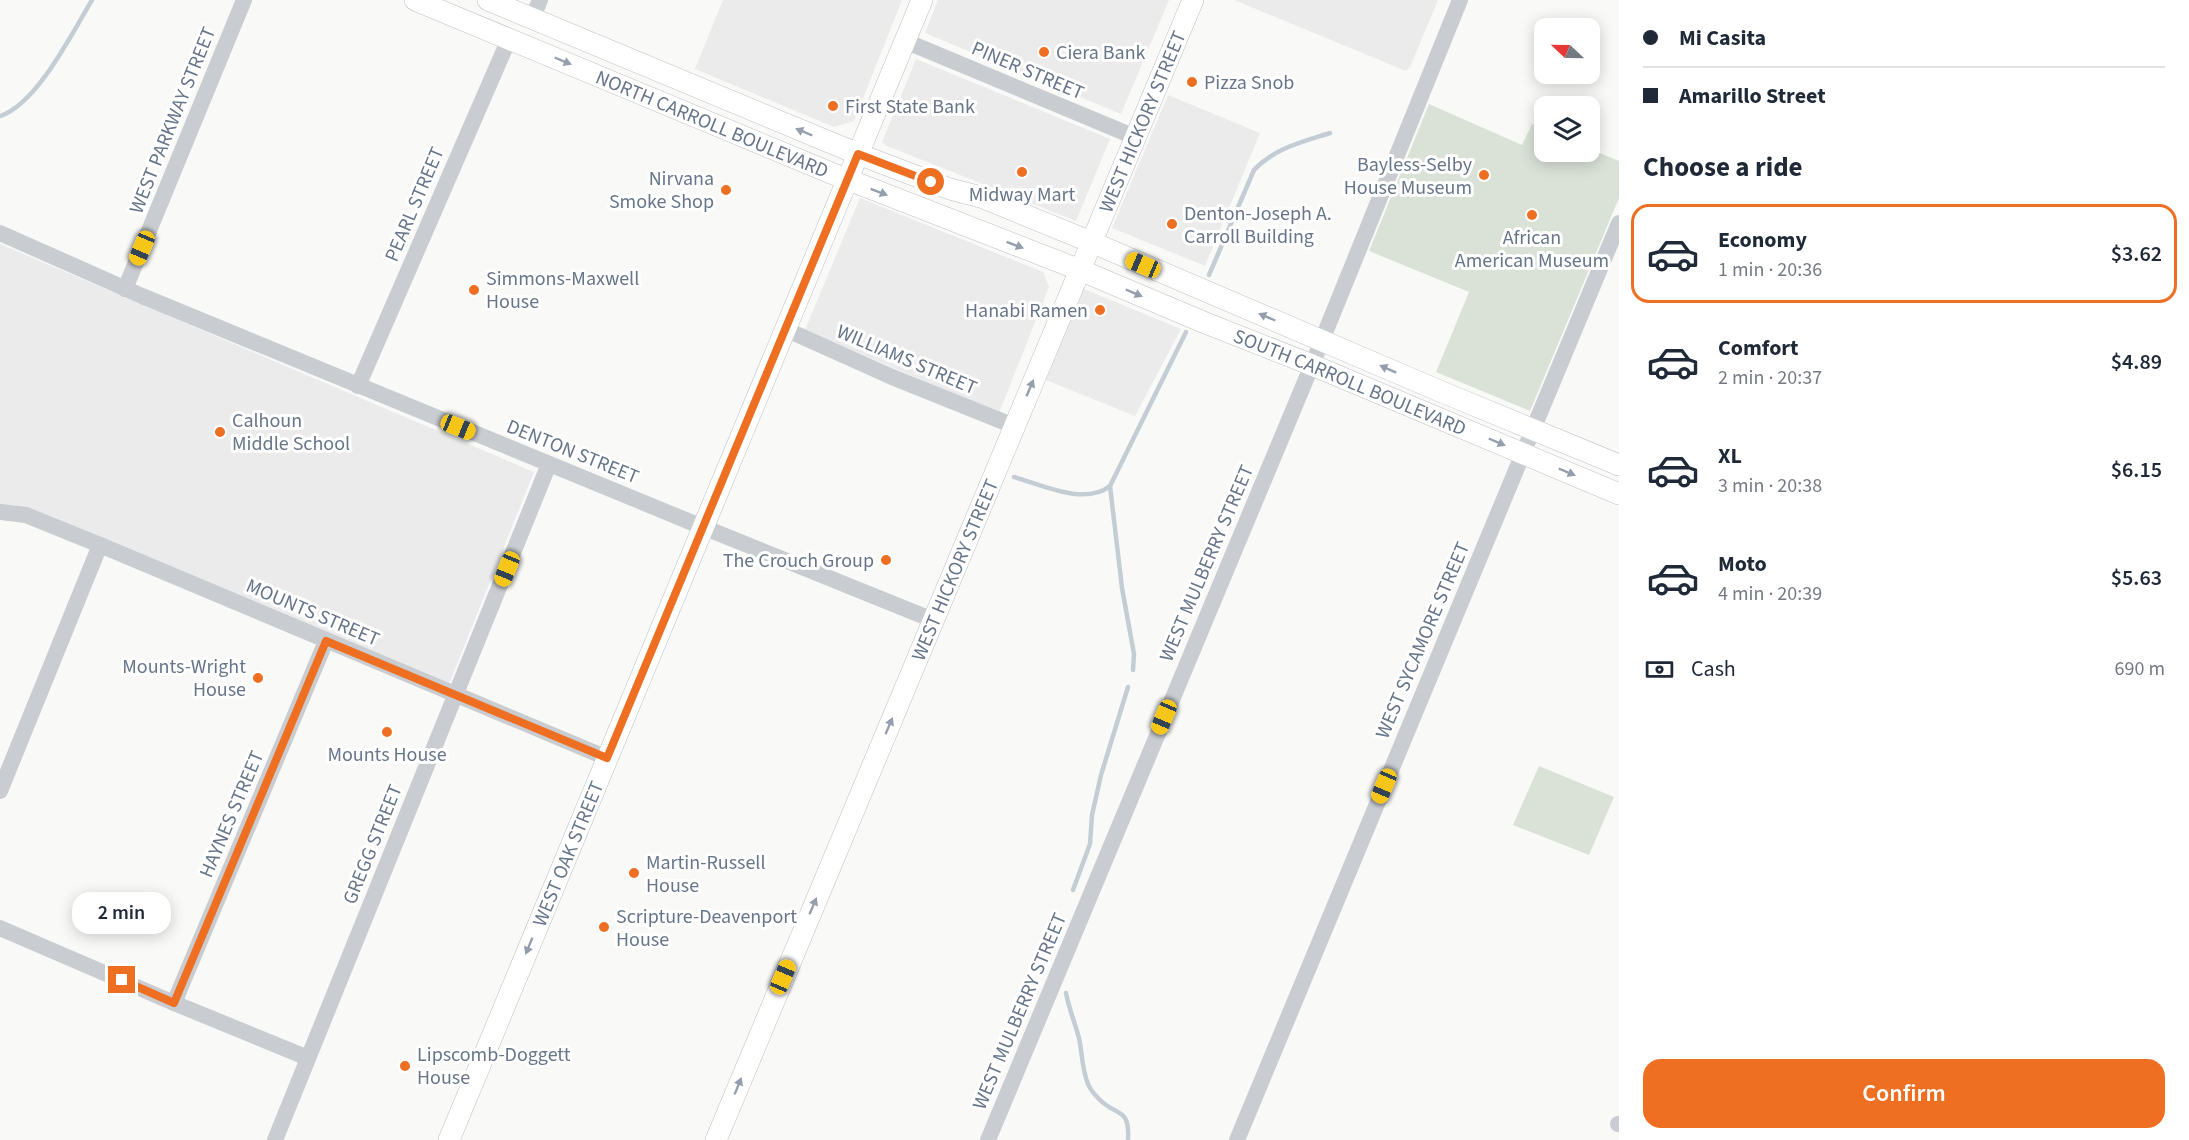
<!DOCTYPE html>
<html lang="en">
<head>
<meta charset="utf-8">
<style>
	:root { --surface:#fff; --page:#f2f2f3; --text:#1f2937; --muted:#747a83; --line:#e0e1e3; --accent:#ef6f22 }
	body { margin:0; font-family:"Source Sans 3",sans-serif; background:var(--page); color:var(--text); height:100vh; display:flex; flex-direction:column; font-size:22px; white-space:nowrap }
	* { box-sizing:border-box; margin:0 }
	p { font-size:20px; color:var(--muted) }
	.icon { flex:none; width:33px; height:33px; fill:none; stroke:currentColor; stroke-width:2; stroke-linecap:round; stroke-linejoin:round }
	.map { position:relative; flex:1; overflow:hidden }
	.details { display:flex; flex-direction:column; background:var(--surface); width:570px }
	.details>* { flex:none }
	.top-card { display:grid; align-content:center; height:132px; padding:0 24px; background:var(--surface) }
	.needle { width:39px; rotate:292deg }
	.buttons { position:absolute; left:1534px; top:18px; display:grid; gap:12px }
	.buttons a { display:grid; place-items:center; width:66px; height:66px; border-radius:12px; background:var(--surface); box-shadow:0 3px 15px #0003; font-size:30px }
	.end { position:absolute; width:27px; height:27px; margin:-14px; border:8px solid #ef6f22; background:#fff; box-shadow:0 0 0 3px #fff }
	.from { border-radius:50% }
	.bubble { position:absolute; height:42px; border-radius:18px; background:var(--surface); box-shadow:0 3px 15px #0003; font-size:20px; font-weight:600; line-height:42px; text-align:center }
	.car { position:absolute; width:18px; height:36px; margin:-18px -9px; border-radius:8px; box-shadow:0 0 4px 2px #0007; background:linear-gradient(#f5c518 24%,#345 0 40%,#f5c518 0 76%,#345 0 86%,#f5c518 0) }
	.top-card b { display:flex; align-items:center; gap:21px; height:57px; font-size:22px }
	.top-card b+b { border-top:2px solid var(--line) }
	.top-card i { width:15px; height:15px; background:var(--text) }
	ul { padding:0; list-style:none }
	li { display:flex; align-items:center; gap:18px; height:99px; margin:0 12px 9px; padding:0 12px; border:3px solid transparent; border-radius:18px }
	li div { flex:1 }
	li b { display:block; font-size:22px }
	li em { font-style:normal; font-weight:600 }
	li.current { border-color:var(--accent) }
	li>.icon { width:54px; height:54px; stroke-width:1.5 }
	h2 { padding:0 24px; font-size:27px; line-height:72px }
	.pay { display:flex; align-items:center; gap:15px; height:66px; padding:0 24px; font-size:22px }
	.pay p { margin-inline-start:auto }
	.primary-button { display:flex; gap:12px; margin-top:auto; padding:12px 24px }
	.primary-button a { flex:1; height:69px; border-radius:18px; background:var(--accent); color:#fff; font-size:24px; font-weight:600; line-height:69px; text-align:center }
	main { display:flex; flex:1; min-height:0 }
	.map>svg:first-child { display:block }
	.built { fill:#eaebea }
	.green { fill:#dae2d8 }
	.lines { fill:none; stroke-linecap:round; stroke-linejoin:round }
	.stream { stroke:#c4cdd4; stroke-width:4.5 }
	.major-casing { stroke:#bcbfc4; stroke-width:22 }
	.minor { stroke:#c9ccd0; stroke-width:16 }
	.major { stroke:#fff; stroke-width:21 }
	.oneway { fill:#959ead }
	.route { stroke:#ef6f22; stroke-width:8 }
	.poi-dot { fill:#ef6f22; stroke:#fff; stroke-width:2 }
	.labels { text-anchor:middle; stroke-width:6; stroke-linejoin:round; paint-order:stroke }
	.poi-label { font-size:20px; fill:#67758a; stroke:#fff; text-anchor:start }
	.street-label { font-size:20px; fill:#67758a; stroke:#fff }
</style>
</head>
<body>
<main>
<div class="map">
<svg width="1619" height="1140" viewBox="0 0 1619 1140">
	<rect width="100%" height="100%" fill="#f9faf7"/>
	<g class="built">
		<path d="M 723,0 L 902,0 L 854,121 L 834,127 L 695,69 Z"/>
		<path d="M 938,0 L 1169,0 L 1121,114 L 925,33 Z"/>
		<path d="M 1234,0 L 1438,0 L 1410,67 L 1406,71 Z"/>
		<path d="M 916,59 L 1110,139 L 1076,221 L 887,146 L 882,142 Z"/>
		<path d="M 1168,95 L 1260,133 L 1205,266 L 1112,228 Z"/>
		<path d="M 860,198 L 1043,272 L 1049,287 L 999,413 L 805,330 Z"/>
		<path d="M 0,244 L 534,472 L 449,684 L 0,504 Z"/>
		<path d="M 1084,289 L 1181,329 L 1135,416 L 1046,380 Z"/>
	</g>
	<g class="green">
		<path d="M 1429,104 L 1522,145 L 1532,124 L 1545,130 L 1545,152 L 1590,152 L 1590,149 L 1619,161 L 1619,198 L 1530,411 L 1436,372 L 1469,292 L 1369,251 Z"/>
		<path d="M 1539,766 L 1614,797 L 1589,855 L 1513,825 Z"/>
	</g>
	<g class="lines">
		<g class="stream">
			<path d="M 0,116 C 37,104 72,33 92,0"/>
			<path d="M 1209,275 L 1254,170 C 1275,148 1302,142 1330,133"/>
			<path d="M 1014,477 C 1042,485 1085,506 1110,486 L 1186,332"/>
			<path d="M 1110,486 L 1122,588 L 1134,654 L 1133,670"/>
			<path d="M 1073,890 L 1090,844 L 1092,815 L 1101,775 L 1128,687"/>
			<path d="M 1066,993 C 1069,1009 1075,1023 1079,1038 C 1082,1052 1082,1070 1088,1084 C 1090,1089 1095,1095 1099,1099 C 1116,1117 1130,1106 1128,1140"/>
		</g>
		<g class="major-casing">
			<g id="major">
				<path id="s1" d="M 415,0 L 831,173 L 1080,270 L 1203,322 L 1312,365 L 1619,494"/>
				<path d="M 488,0 L 858,154 L 950,189 L 981,197 L 1091,242 L 1442,392 L 1619,465"/>
				<path id="s2" d="M 449,1140 L 922,0"/>
				<path id="s3" d="M 716,1140 L 1193,0"/>
			</g>
		</g>
		<g class="minor">
			<path d="M 532,19 L 540,0"/>
			<path d="M 905,41 L 1135,137"/>
			<path d="M 0,233 L 142,296 L 688,521 L 933,620"/>
			<path d="M 125,289 L 244,0"/>
			<path d="M 785,329 L 892,377 L 1014,426"/>
			<path d="M 358,386 L 509,39"/>
			<path d="M 0,512 L 26,515 L 100,545 L 607,758"/>
			<path d="M 0,791 L 100,545"/>
			<path d="M 0,928 L 174,1003 L 308,1058"/>
			<path d="M 174,1003 L 326,641"/>
			<path d="M 1618,1124 L 1619,1124"/>
			<path d="M 275,1140 L 549,464"/>
			<path d="M 988,1140 L 1312,365 L 1460,0"/>
			<path d="M 1237,1140 L 1619,223"/>
		</g>
		<use href="#major" class="major"/>
	</g>
	<defs><path id="oneway-solid" d="M-6-.8H1V-3.2L6.5 0L1 3.2V.8H-6Z" transform="scale(1.5)"/></defs>
	<g class="oneway">
		<use href="#oneway-solid" transform="translate(563 61) rotate(23)"/>
		<use href="#oneway-solid" transform="translate(804 132) rotate(-157)"/>
		<use href="#oneway-solid" transform="translate(879 192) rotate(21)"/>
		<use href="#oneway-solid" transform="translate(1015 245) rotate(21)"/>
		<use href="#oneway-solid" transform="translate(1134 293) rotate(23)"/>
		<use href="#oneway-solid" transform="translate(1267 317) rotate(-157)"/>
		<use href="#oneway-solid" transform="translate(1388 369) rotate(-156)"/>
		<use href="#oneway-solid" transform="translate(1030 388) rotate(-67)"/>
		<use href="#oneway-solid" transform="translate(1497 442) rotate(23)"/>
		<use href="#oneway-solid" transform="translate(1567 472) rotate(23)"/>
		<use href="#oneway-solid" transform="translate(889 726) rotate(-67)"/>
		<use href="#oneway-solid" transform="translate(813 906) rotate(-67)"/>
		<use href="#oneway-solid" transform="translate(529 946) rotate(112)"/>
		<use href="#oneway-solid" transform="translate(738 1086) rotate(-68)"/>
	</g>
	<g class="lines">
		<path class="route" d="M 122,980 L 174,1003 L 326,641 L 607,758 L 858,154 L 931,182"/>
	</g>
	<g class="poi-dot">
		<circle cx="1044" cy="52" r="6"/>
		<circle cx="1192" cy="82" r="6"/>
		<circle cx="833" cy="106" r="6"/>
		<circle cx="1022" cy="172" r="6"/>
		<circle cx="1484" cy="175" r="6"/>
		<circle cx="726" cy="190" r="6"/>
		<circle cx="1532" cy="215" r="6"/>
		<circle cx="1172" cy="224" r="6"/>
		<circle cx="474" cy="290" r="6"/>
		<circle cx="1100" cy="310" r="6"/>
		<circle cx="220" cy="432" r="6"/>
		<circle cx="886" cy="560" r="6"/>
		<circle cx="258" cy="678" r="6"/>
		<circle cx="387" cy="732" r="6"/>
		<circle cx="634" cy="873" r="6"/>
		<circle cx="604" cy="927" r="6"/>
		<circle cx="405" cy="1066" r="6"/>
	</g>
	<g class="labels">
		<g class="poi-label">
			<text x="1056" y="59">Ciera Bank</text>
			<text x="1204" y="89">Pizza Snob</text>
			<text x="845" y="113">First State Bank</text>
			<text x="1472" y="171" text-anchor="end">Bayless-Selby<tspan x="1472" dy="23">House Museum</tspan></text>
			<text x="714" y="185" text-anchor="end">Nirvana<tspan x="714" dy="23">Smoke Shop</tspan></text>
			<text x="1022" y="201" text-anchor="middle">Midway Mart</text>
			<text x="1184" y="220">Denton-Joseph A.<tspan x="1184" dy="23">Carroll Building</tspan></text>
			<text x="1532" y="244" text-anchor="middle">African<tspan x="1532" dy="23">American Museum</tspan></text>
			<text x="486" y="285">Simmons-Maxwell<tspan x="486" dy="23">House</tspan></text>
			<text x="1088" y="317" text-anchor="end">Hanabi Ramen</text>
			<text x="232" y="427">Calhoun<tspan x="232" dy="23">Middle School</tspan></text>
			<text x="874" y="567" text-anchor="end">The Crouch Group</text>
			<text x="246" y="673" text-anchor="end">Mounts-Wright<tspan x="246" dy="23">House</tspan></text>
			<text x="387" y="761" text-anchor="middle">Mounts House</text>
			<text x="646" y="869">Martin-Russell<tspan x="646" dy="23">House</tspan></text>
			<text x="616" y="923">Scripture-Deavenport<tspan x="616" dy="23">House</tspan></text>
			<text x="417" y="1061">Lipscomb-Doggett<tspan x="417" dy="23">House</tspan></text>
		</g>
		<g class="street-label">
			<text transform="translate(1028 70) rotate(23)" y="7">PINER STREET</text>
			<text transform="translate(172 120) rotate(-68)" y="7">WEST PARKWAY STREET</text>
			<text dy="7" stroke="none"><textPath href="#s3" startOffset="1104">WEST HICKORY STREET</textPath></text>
			<text dy="7" stroke="none"><textPath href="#s1" startOffset="322">NORTH CARROLL BOULEVARD</textPath></text>
			<text transform="translate(414 204) rotate(-67)" y="7">PEARL STREET</text>
			<text transform="translate(907 359) rotate(23)" y="7">WILLIAMS STREET</text>
			<text dy="7" stroke="none"><textPath href="#s1" startOffset="1010">SOUTH CARROLL BOULEVARD</textPath></text>
			<text transform="translate(573 451) rotate(22)" y="7">DENTON STREET</text>
			<text transform="translate(1206 563) rotate(-67)" y="7">WEST MULBERRY STREET</text>
			<text dy="7" stroke="none"><textPath href="#s3" startOffset="618">WEST HICKORY STREET</textPath></text>
			<text transform="translate(313 612) rotate(23)" y="7">MOUNTS STREET</text>
			<text transform="translate(1422 640) rotate(-67)" y="7">WEST SYCAMORE STREET</text>
			<text transform="translate(231 814) rotate(-67)" y="7">HAYNES STREET</text>
			<text transform="translate(372 844) rotate(-68)" y="7">GREGG STREET</text>
			<text dy="7" stroke="none"><textPath href="#s2" startOffset="310">WEST OAK STREET</textPath></text>
			<text transform="translate(1019 1011) rotate(-67)" y="7">WEST MULBERRY STREET</text>
		</g>
	</g>
</svg>
<div class="buttons">
<a><svg class="needle" viewBox="-14 -14 28 28"><path d="M0-13l5 13h-10z" fill="#e53935"/><path d="M0 13l5-13h-10z" fill="#747a83"/></svg></a>
<a><svg class="icon" aria-label="layers" viewBox="0 0 24 24"><path d="M12 4l9 5-9 5-9-5zM3 14l9 5 9-5"/></svg></a>
</div>
<i class="end from" style="left:931px;top:182px"></i>
<i class="end" style="left:122px;top:980px"></i>
<div class="bubble" style="left:72px;top:892px;width:99px">2 min</div>
<i class="car" style="left:142px;top:248px;rotate:203deg"></i>
<i class="car" style="left:1143px;top:265px;rotate:293deg"></i>
<i class="car" style="left:458px;top:427px;rotate:112deg"></i>
<i class="car" style="left:507px;top:569px;rotate:202deg"></i>
<i class="car" style="left:1164px;top:717px;rotate:203deg"></i>
<i class="car" style="left:1384px;top:786px;rotate:203deg"></i>
<i class="car" style="left:783px;top:977px;rotate:23deg"></i>
</div>
<section class="details">
<div class="top-card">
<b><i class="from"></i>Mi Casita</b>
<b><i></i>Amarillo Street</b>
</div>
<h2>Choose a ride</h2>
<ul>
<li class="current"><svg class="icon" aria-label="car" viewBox="0 0 24 24"><path d="M5 17H2v-5l4-1 3-4h7l3 4 3 1v5h-3M9 17h6M6 11h13"/><circle cx="7" cy="17" r="2"/><circle cx="17" cy="17" r="2"/></svg><div><b>Economy</b><p>1 min · 20:36</p></div><em>$3.62</em></li>
<li><svg class="icon" aria-label="car" viewBox="0 0 24 24"><path d="M5 17H2v-5l4-1 3-4h7l3 4 3 1v5h-3M9 17h6M6 11h13"/><circle cx="7" cy="17" r="2"/><circle cx="17" cy="17" r="2"/></svg><div><b>Comfort</b><p>2 min · 20:37</p></div><em>$4.89</em></li>
<li><svg class="icon" aria-label="car" viewBox="0 0 24 24"><path d="M5 17H2v-5l4-1 3-4h7l3 4 3 1v5h-3M9 17h6M6 11h13"/><circle cx="7" cy="17" r="2"/><circle cx="17" cy="17" r="2"/></svg><div><b>XL</b><p>3 min · 20:38</p></div><em>$6.15</em></li>
<li><svg class="icon" aria-label="car" viewBox="0 0 24 24"><path d="M5 17H2v-5l4-1 3-4h7l3 4 3 1v5h-3M9 17h6M6 11h13"/><circle cx="7" cy="17" r="2"/><circle cx="17" cy="17" r="2"/></svg><div><b>Moto</b><p>4 min · 20:39</p></div><em>$5.63</em></li>
</ul>
<div class="pay"><svg class="icon" aria-label="cash" viewBox="0 0 24 24"><path d="M3 7h18v10H3z"/><circle cx="12" cy="12" r="2"/></svg>Cash<p>690 m</p></div>
<div class="primary-button"><a>Confirm</a></div>
</section>
</main>
</body>
</html>
